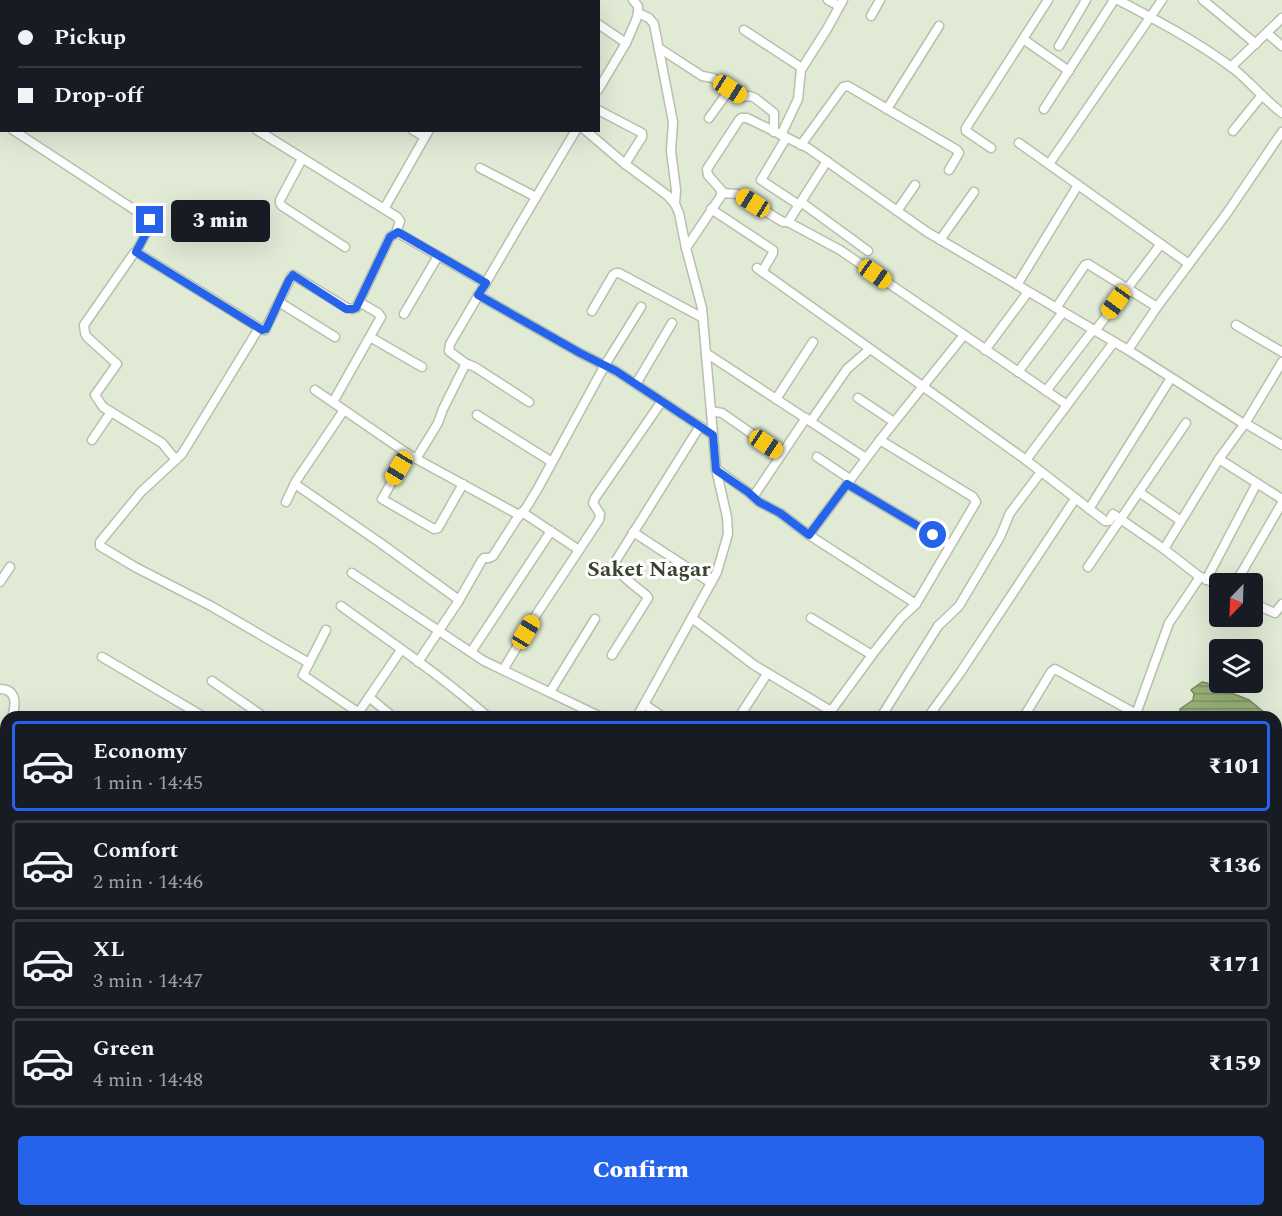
<!DOCTYPE html>
<html lang="en">
<head>
<meta charset="utf-8">
<style>
	:root { --surface:#171b24; --page:#242831; --text:#f1f3f6; --muted:#9ea1a6; --line:#363941; --accent:#2563eb }
	body { margin:0; font-family:Spectral,serif; background:var(--page); color:var(--text); height:100vh; display:flex; flex-direction:column; font-size:22px; white-space:nowrap }
	* { box-sizing:border-box; margin:0 }
	p { font-size:20px; color:var(--muted) }
	.icon { flex:none; width:33px; height:33px; fill:none; stroke:currentColor; stroke-width:2; stroke-linecap:round; stroke-linejoin:round }
	.map { position:relative; flex:1; overflow:hidden }
	.sheet { position:absolute; left:0px; top:711px; width:1282px; height:506px; display:flex; flex-direction:column; background:var(--surface); border-radius:18px 18px 0 0; box-shadow:0 6px 24px #0002 }
	.sheet>* { flex:none }
	.hud { position:absolute; left:0px; top:0px; width:600px; height:132px; box-shadow:0 6px 24px #0002; display:grid; align-content:center; height:132px; padding:0 18px; background:var(--surface) }
	.needle { width:39px; rotate:203deg }
	.controls { position:absolute; left:1209px; top:573px; display:grid; gap:12px }
	.controls a { display:grid; place-items:center; width:54px; height:54px; border-radius:6px; background:var(--surface); box-shadow:0 6px 24px #0002; font-size:30px }
	.end { position:absolute; width:27px; height:27px; margin:-14px; border:8px solid #2563eb; background:#fff; box-shadow:0 0 0 3px #fff }
	.from { border-radius:50% }
	.bubble { position:absolute; height:42px; border-radius:6px; background:var(--surface); box-shadow:0 6px 24px #0002; font-size:20px; font-weight:800; line-height:42px; text-align:center }
	.car { position:absolute; width:18px; height:36px; margin:-18px -9px; border-radius:8px; box-shadow:0 0 4px 2px #0007; background:linear-gradient(#f5c518 24%,#345 0 40%,#f5c518 0 76%,#345 0 86%,#f5c518 0) }
	.hud b { display:flex; align-items:center; gap:21px; height:57px; font-size:22px }
	.hud b+b { border-top:2px solid var(--line) }
	.hud i { width:15px; height:15px; background:var(--text) }
	ul { padding:10px 0 0; list-style:none }
	li { display:flex; align-items:center; gap:18px; height:90px; margin:0 12px 9px; padding:0 6px; border:3px solid var(--line); border-radius:6px }
	li div { flex:1 }
	li b { display:block; font-size:22px }
	li em { font-style:normal; font-weight:800 }
	li.on { border-color:var(--accent) }
	li>.icon { width:54px; height:54px; stroke-width:1.5 }
	.action { display:flex; gap:12px; margin-top:auto; padding:12px 18px }
	.action a { flex:1; height:69px; border-radius:6px; background:var(--accent); color:#fff; font-size:24px; font-weight:800; line-height:69px; text-align:center }
	.map>svg:first-child { display:block }
	.water { fill:url(#water-rules); stroke:#7a8c62; stroke-width:1.5 }
	.lines { fill:none; stroke-linecap:round; stroke-linejoin:round }
	.street-casing { stroke:#b6c0ab; stroke-width:11 }
	.street { stroke:#fff; stroke-width:8 }
	.rail-casing { stroke:#62685c; stroke-width:4.5 }
	.rail { stroke:#fff; stroke-width:2; stroke-dasharray:7; stroke-linecap:butt }
	.route { stroke:#2563eb; stroke-width:8 }
	.labels { text-anchor:middle; stroke-width:6; stroke-linejoin:round; paint-order:stroke }
	.neighbourhood-label { font-size:22px; font-weight:bold; fill:#3b4231; stroke:#fff }
</style>
</head>
<body>
<div class="map">
<svg width="1282" height="1216" viewBox="0 0 1282 1216">
	<defs>
		<pattern id="water-rules" width="6" height="5" patternUnits="userSpaceOnUse" patternTransform="scale(1.5)"><rect width="6" height="5" fill="#99b178"/><path d="M0 2.5h6" fill="none" stroke="#7d9163"/></pattern>
	</defs>
	<rect width="100%" height="100%" fill="#e0ead5"/>
	<g class="water">
		<path d="M 1202,682 L 1207,683 L 1220,692 L 1234,694 L 1249,700 L 1270,717 L 1181,717 L 1180,709 L 1193,700 L 1194,694 L 1191,690 Z"/>
		<path d="M 1277,725 L 1282,732 L 1282,781 L 1277,791 Z"/>
	</g>
	<g class="lines">
		<g class="street-casing">
			<g id="street">
				<path d="M 55,0 L 58,2"/>
				<path d="M 134,0 L 137,2"/>
				<path d="M 563,0 L 566,2"/>
				<path d="M 828,0 L 839,6"/>
				<path d="M 1118,0 C 1158,21 1198,42 1234,69 C 1251,83 1265,100 1282,113"/>
				<path d="M 1203,0 L 1256,44"/>
				<path d="M 120,2 L 121,0"/>
				<path d="M 381,2 L 382,0"/>
				<path d="M 427,2 L 428,0"/>
				<path d="M 638,13 L 649,18 L 654,24 L 673,122 L 671,151 L 676,190 L 675,204"/>
				<path d="M 871,16 L 880,0"/>
				<path d="M 598,24 L 626,43"/>
				<path d="M 744,30 L 802,68"/>
				<path d="M 1267,33 L 1282,46"/>
				<path d="M 1023,39 L 1069,71"/>
				<path d="M 1059,46 L 1086,0"/>
				<path d="M 659,48 L 702,76 L 713,78 L 743,97 L 750,96 L 755,98 L 774,113 L 774,132"/>
				<path d="M 1231,67 L 1282,18"/>
				<path d="M 598,90 L 626,43 L 636,20 L 638,13 L 638,6 L 633,0"/>
				<path d="M 887,109 L 939,26"/>
				<path d="M 1044,109 L 1114,0"/>
				<path d="M 598,110 L 642,133 L 642,137 L 625,164"/>
				<path d="M 709,118 L 730,89"/>
				<path d="M 0,122 L 2,123"/>
				<path d="M 13,130 L 150,220 L 150,226 L 136,252"/>
				<path d="M 257,130 L 397,217 L 400,221 L 397,230 L 400,234 L 486,283"/>
				<path d="M 413,130 L 425,137"/>
				<path d="M 585,130 L 625,164 L 667,195 L 675,204 L 679,213 L 686,248 L 702,308 L 716,469 L 727,517 L 728,534 L 717,572 L 637,717"/>
				<path d="M 1233,131 L 1262,95"/>
				<path d="M 781,135 L 798,99 L 801,70 L 827,29 L 843,0"/>
				<path d="M 786,138 L 761,180 L 799,205"/>
				<path d="M 1019,143 L 1189,264"/>
				<path d="M 801,145 L 843,87 L 848,86 L 957,150 L 959,153 L 949,170"/>
				<path d="M 991,148 L 966,131 L 966,128 L 1048,0"/>
				<path d="M 302,159 L 280,200 L 280,203 L 282,206 L 345,247"/>
				<path d="M 827,161 L 788,222 L 840,250 L 1067,405"/>
				<path d="M 1049,164 L 1162,0"/>
				<path d="M 480,168 L 536,197"/>
				<path d="M 721,193 L 738,194 L 783,222 L 788,222"/>
				<path d="M 801,202 L 868,251"/>
				<path d="M 384,209 L 429,130"/>
				<path d="M 711,209 L 773,250 L 773,253 L 762,272"/>
				<path d="M 897,211 L 915,185"/>
				<path d="M 940,240 L 974,192"/>
				<path d="M 686,248 L 721,196 L 722,191 L 708,175 L 707,169 L 739,120 L 741,118 L 747,118 L 808,148 L 927,232 L 1128,350 L 1244,424"/>
				<path d="M 757,268 L 1026,460 L 1105,521 L 1109,521 L 1113,514 L 1164,549 L 1200,577 L 1169,623 L 1136,714"/>
				<path d="M 1017,285 L 1078,185"/>
				<path d="M 478,295 L 580,353 L 616,371 L 713,435"/>
				<path d="M 279,302 L 335,337"/>
				<path d="M 1056,308 L 1085,265 L 1088,264 L 1157,307"/>
				<path d="M 592,311 L 613,275 L 616,273 L 619,273 L 703,318"/>
				<path d="M 404,314 L 438,256"/>
				<path d="M 1236,325 L 1282,352"/>
				<path d="M 259,328 L 182,454 L 141,492 L 100,542 L 100,546 L 135,567 L 211,606 L 309,663"/>
				<path d="M 1095,331 L 1161,244"/>
				<path d="M 370,337 L 422,367"/>
				<path d="M 985,350 L 1028,292"/>
				<path d="M 1128,350 L 1157,307 L 1227,213 L 1282,132"/>
				<path d="M 706,353 L 866,458"/>
				<path d="M 465,363 L 475,367 L 529,402"/>
				<path d="M 1018,372 L 1063,312"/>
				<path d="M 636,384 L 672,323"/>
				<path d="M 315,390 L 411,456 L 519,515"/>
				<path d="M 1046,391 L 1093,330"/>
				<path d="M 858,398 L 894,422"/>
				<path d="M 776,399 L 813,342"/>
				<path d="M 333,402 L 381,317 L 378,313 L 359,302"/>
				<path d="M 711,411 L 722,413 L 781,454"/>
				<path d="M 477,415 L 552,462"/>
				<path d="M 811,421 L 847,369 L 870,349"/>
				<path d="M 1245,423 L 1282,445"/>
				<path d="M 92,440 L 111,412"/>
				<path d="M 408,454 L 382,499 L 434,529 L 438,528 L 463,484"/>
				<path d="M 817,457 L 850,479"/>
				<path d="M 416,459 L 438,423 L 443,409 L 465,365 L 465,363 L 449,351 L 450,344 L 519,226 L 576,130"/>
				<path d="M 1219,459 L 1282,499"/>
				<path d="M 176,460 L 162,443 L 103,407 L 95,395 L 117,364 L 87,337 L 85,333 L 84,325 L 134,253 L 138,253 L 263,330 L 265,330 L 291,277 L 293,275 L 347,308 L 353,309 L 356,308 L 390,237 L 398,232"/>
				<path d="M 1026,460 L 1114,342"/>
				<path d="M 716,469 L 748,492 L 759,502 L 780,513 L 809,535 L 916,604"/>
				<path d="M 295,484 L 379,542 L 459,600"/>
				<path d="M 847,484 L 950,545"/>
				<path d="M 1139,492 L 1181,521"/>
				<path d="M 753,497 L 806,418"/>
				<path d="M 286,502 L 296,481 L 344,410"/>
				<path d="M 1089,509 L 1171,378"/>
				<path d="M 522,512 L 579,550"/>
				<path d="M 633,532 L 711,583"/>
				<path d="M 809,535 L 880,440 L 964,335"/>
				<path d="M 1164,549 L 1219,459 L 1246,422 L 1282,362"/>
				<path d="M 1088,567 L 1186,423"/>
				<path d="M 352,573 L 484,661 L 601,717"/>
				<path d="M 1201,577 L 1220,586"/>
				<path d="M 1206,580 L 1257,483"/>
				<path d="M 0,582 L 10,567"/>
				<path d="M 1235,584 L 1282,503"/>
				<path d="M 1252,603 L 1275,613 L 1282,604"/>
				<path d="M 341,606 C 391,642 442,676 488,717"/>
				<path d="M 692,618 L 754,665 L 831,711"/>
				<path d="M 811,618 L 872,655"/>
				<path d="M 326,630 L 303,675 L 356,711 L 358,711 L 361,709 L 401,650"/>
				<path d="M 471,652 L 551,531"/>
				<path d="M 612,655 L 648,598 L 647,596 C 637,587 616,574 615,562 L 700,426"/>
				<path d="M 102,657 L 204,717"/>
				<path d="M 418,662 L 458,602 L 482,560 L 484,558 L 489,558 L 493,556 L 516,520 L 526,508 L 537,490 L 605,365 L 641,307"/>
				<path d="M 503,670 L 538,612 L 599,520 L 600,514 L 593,503 L 595,498 L 662,401"/>
				<path d="M 212,681 L 264,717"/>
				<path d="M 0,689 C 17,689 16,705 12,717"/>
				<path d="M 550,692 L 595,619"/>
				<path d="M 369,697 L 393,717"/>
				<path d="M 644,704 L 663,717"/>
				<path d="M 1025,715 L 1051,672 L 1055,669 L 1142,717"/>
				<path d="M 186,717 L 191,710"/>
				<path d="M 739,717 L 767,674"/>
				<path d="M 825,717 L 834,707 L 875,651 L 901,618 L 916,604 L 976,502 L 973,497 L 880,440"/>
				<path d="M 881,717 L 938,626 L 959,606 L 1000,537 L 1010,513 L 1041,472"/>
				<path d="M 928,717 L 960,673 L 1075,499"/>
				<path d="M 0,794 C 5,775 1,756 6,737"/>
				<path d="M 0,846 L 6,850"/>
				<path d="M 0,909 L 6,899"/>
				<path d="M 1276,913 L 1282,914"/>
				<path d="M 0,930 L 6,936"/>
				<path d="M 1276,980 L 1282,983"/>
				<path d="M 1276,1000 L 1282,1003"/>
				<path d="M 0,1152 L 6,1157"/>
				<path d="M 138,1210 L 147,1216"/>
				<path d="M 345,1210 L 351,1216"/>
				<path d="M 657,1210 L 666,1216"/>
				<path d="M 796,1210 L 805,1216"/>
				<path d="M 970,1210 L 982,1216"/>
				<path d="M 1139,1210 L 1150,1216"/>
				<path d="M 1250,1210 L 1252,1216"/>
				<path d="M 888,1212 L 897,1216"/>
				<path d="M 0,1213 L 4,1216"/>
				<path d="M 34,1216 L 36,1210"/>
				<path d="M 98,1216 L 105,1210"/>
				<path d="M 209,1216 L 213,1210"/>
				<path d="M 262,1216 L 267,1210"/>
				<path d="M 292,1216 L 296,1210"/>
				<path d="M 428,1216 L 433,1210"/>
				<path d="M 686,1216 L 690,1210"/>
				<path d="M 934,1216 L 937,1210"/>
				<path d="M 1011,1216 L 1013,1210"/>
				<path d="M 1203,1216 L 1207,1210"/>
			</g>
		</g>
		<use href="#street" class="street"/>
		<g class="rail-casing">
			<g id="rail">
				<path d="M 0,1024 L 6,1042"/>
				<path d="M 0,1051 L 6,1069"/>
				<path d="M 70,1210 L 72,1216"/>
			</g>
		</g>
		<use href="#rail" class="rail"/>
	</g>
	<g class="lines">
		<path class="route" d="M 150,220 L 150,226 L 136,252 L 262,330 L 266,329 L 289,280 L 293,275 L 346,309 L 353,309 L 356,308 L 390,237 L 398,232 L 486,283 L 478,295 L 580,353 L 616,371 L 713,435 L 716,470 L 748,492 L 759,502 L 780,513 L 809,535 L 847,484 L 933,535"/>
	</g>
	<g class="labels">
		<g class="neighbourhood-label">
			<text x="649" y="576">Saket Nagar</text>
		</g>
	</g>
</svg>
<div class="controls">
<a><svg class="needle" viewBox="-14 -14 28 28"><path d="M0-13l5 13h-10z" fill="#e53935"/><path d="M0 13l5-13h-10z" fill="#9ea1a6"/></svg></a>
<a><svg class="icon" aria-label="layers" viewBox="0 0 24 24"><path d="M12 4l9 5-9 5-9-5zM3 14l9 5 9-5"/></svg></a>
</div>
<i class="end from" style="left:933px;top:535px"></i>
<i class="end" style="left:150px;top:220px"></i>
<div class="bubble" style="left:171px;top:200px;width:99px">3 min</div>
<i class="car" style="left:730px;top:89px;rotate:122deg"></i>
<i class="car" style="left:753px;top:203px;rotate:302deg"></i>
<i class="car" style="left:875px;top:274px;rotate:125deg"></i>
<i class="car" style="left:1116px;top:302px;rotate:216deg"></i>
<i class="car" style="left:766px;top:444px;rotate:124deg"></i>
<i class="car" style="left:399px;top:468px;rotate:211deg"></i>
<i class="car" style="left:526px;top:632px;rotate:31deg"></i>
<div class="hud">
<b><i class="from"></i>Pickup</b>
<b><i></i>Drop-off</b>
</div>
<section class="sheet">
<ul>
<li class="on"><svg class="icon" aria-label="car" viewBox="0 0 24 24"><path d="M5 17H2v-5l4-1 3-4h7l3 4 3 1v5h-3M9 17h6M6 11h13"/><circle cx="7" cy="17" r="2"/><circle cx="17" cy="17" r="2"/></svg><div><b>Economy</b><p>1 min · 14:45</p></div><em>₹101</em></li>
<li><svg class="icon" aria-label="car" viewBox="0 0 24 24"><path d="M5 17H2v-5l4-1 3-4h7l3 4 3 1v5h-3M9 17h6M6 11h13"/><circle cx="7" cy="17" r="2"/><circle cx="17" cy="17" r="2"/></svg><div><b>Comfort</b><p>2 min · 14:46</p></div><em>₹136</em></li>
<li><svg class="icon" aria-label="car" viewBox="0 0 24 24"><path d="M5 17H2v-5l4-1 3-4h7l3 4 3 1v5h-3M9 17h6M6 11h13"/><circle cx="7" cy="17" r="2"/><circle cx="17" cy="17" r="2"/></svg><div><b>XL</b><p>3 min · 14:47</p></div><em>₹171</em></li>
<li><svg class="icon" aria-label="car" viewBox="0 0 24 24"><path d="M5 17H2v-5l4-1 3-4h7l3 4 3 1v5h-3M9 17h6M6 11h13"/><circle cx="7" cy="17" r="2"/><circle cx="17" cy="17" r="2"/></svg><div><b>Green</b><p>4 min · 14:48</p></div><em>₹159</em></li>
</ul>
<div class="action"><a>Confirm</a></div>
</section>
</div>
</body>
</html>
